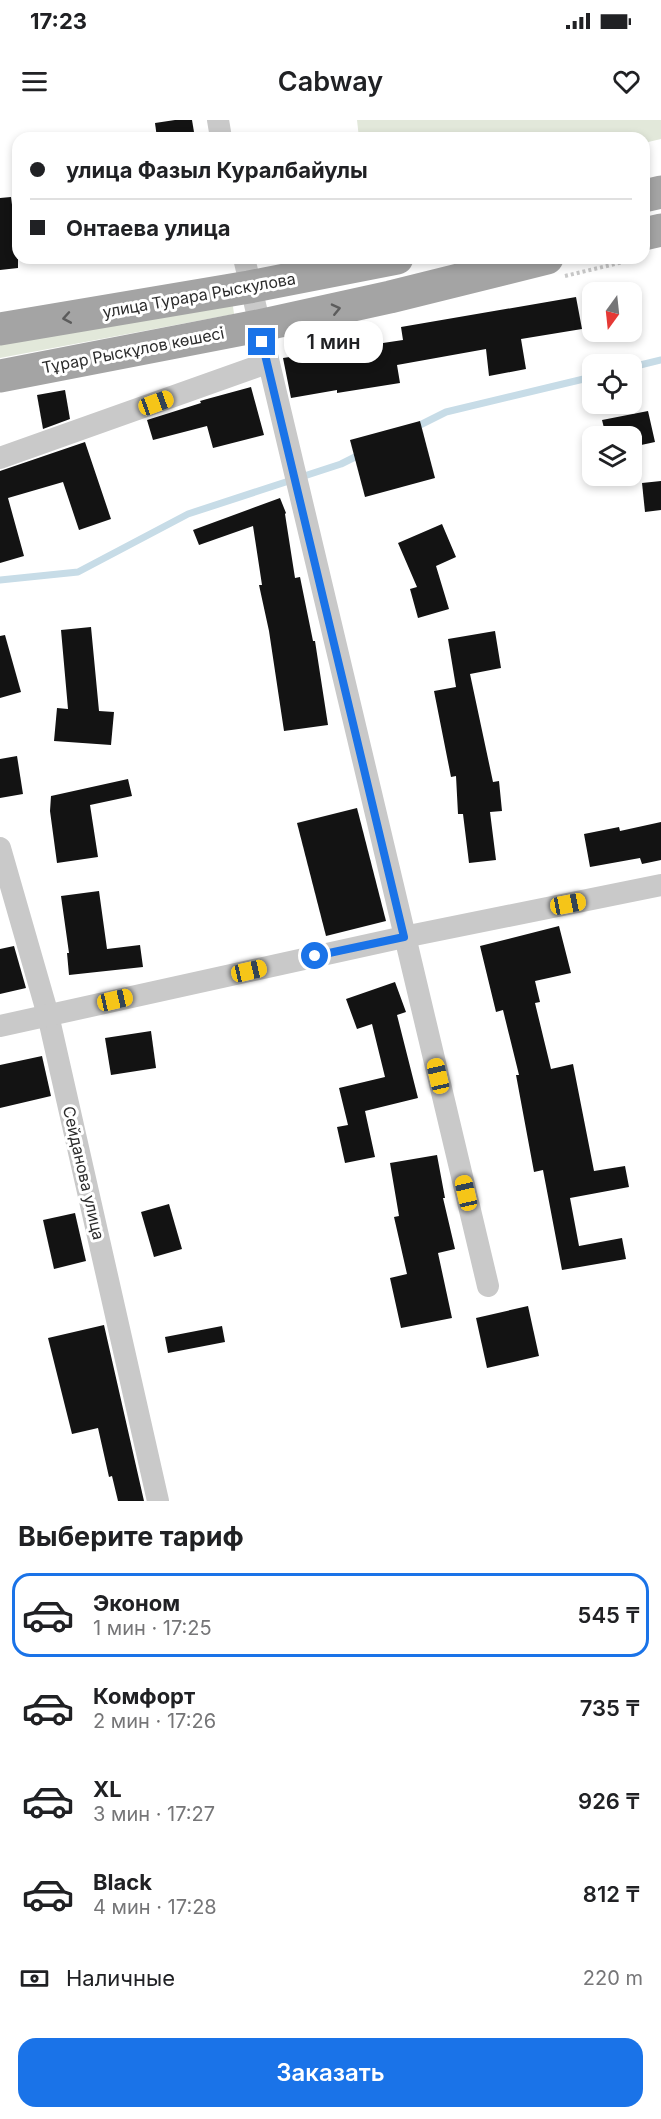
<!DOCTYPE html>
<html lang="ru">
<head>
<meta charset="utf-8">
<style>
	:root { --surface:#fff; --page:#f2f2f2; --text:#202124; --muted:#757577; --line:#e0e0e0; --accent:#1a73e8 }
	body { margin:0; font-family:Inter,sans-serif; background:var(--page); color:var(--text); height:100vh; display:flex; flex-direction:column; font-size:22px; white-space:nowrap }
	* { box-sizing:border-box; margin:0 }
	p { font-size:20px; color:var(--muted) }
	.icon { flex:none; width:33px; height:33px; fill:none; stroke:currentColor; stroke-width:2; stroke-linecap:round; stroke-linejoin:round }
	.map { position:relative; height:1381px; overflow:hidden }
	.drawer { display:flex; flex-direction:column; background:var(--surface); flex:1 }
	.drawer>* { flex:none }
	.hud { position:absolute; left:12px; top:12px; width:638px; height:132px; border-radius:18px; box-shadow:0 3px 9px #0003; display:grid; align-content:center; height:132px; padding:0 18px; background:var(--surface) }
	.needle { width:39px; rotate:195deg }
	.fabs { position:absolute; left:582px; top:162px; display:grid; gap:12px }
	.fabs a { display:grid; place-items:center; width:60px; height:60px; border-radius:12px; background:var(--surface); box-shadow:0 3px 9px #0003; font-size:30px }
	.end { position:absolute; width:27px; height:27px; margin:-14px; border:8px solid #1a73e8; background:#fff; box-shadow:0 0 0 3px #fff }
	.from { border-radius:50% }
	.bubble { position:absolute; height:42px; border-radius:18px; background:var(--surface); box-shadow:0 3px 9px #0003; font-size:20px; font-weight:600; line-height:42px; text-align:center }
	.car { position:absolute; width:18px; height:36px; margin:-18px -9px; border-radius:8px; box-shadow:0 0 4px 2px #0007; background:linear-gradient(#f5c518 24%,#345 0 40%,#f5c518 0 76%,#345 0 86%,#f5c518 0) }
	.hud b { display:flex; align-items:center; gap:21px; height:57px; font-size:22px }
	.hud b+b { border-top:2px solid var(--line) }
	.hud i { width:15px; height:15px; background:var(--text) }
	ul { padding:0; list-style:none }
	li { display:flex; align-items:center; gap:18px; height:84px; margin:0 12px 9px; padding:0 6px; border:3px solid transparent; border-radius:18px }
	li div { flex:1 }
	li b { display:block; font-size:22px }
	li em { font-style:normal; font-weight:600 }
	li.active { border-color:var(--accent) }
	li>.icon { width:54px; height:54px; stroke-width:1.5 }
	h2 { padding:0 18px; font-size:27px; line-height:72px }
	.pay { display:flex; align-items:center; gap:15px; height:66px; padding:0 18px; font-size:22px }
	.pay p { margin-inline-start:auto }
	.cta { display:flex; gap:12px; margin-top:auto; padding:12px 18px }
	.cta a { flex:1; height:69px; border-radius:18px; background:var(--accent); color:#fff; font-size:24px; font-weight:600; line-height:69px; text-align:center }
	.status { display:flex; justify-content:space-between; align-items:center; height:42px; padding:0 30px; background:var(--surface); direction:ltr }
	.status svg { height:16px; fill:currentColor }
	header { display:flex; justify-content:space-between; align-items:center; height:78px; padding:0 18px; background:var(--surface); font-size:27px; font-weight:600 }
	.map>svg:first-child { display:block }
	.green { fill:#e2e8da }
	.lines { fill:none; stroke-linecap:round; stroke-linejoin:round }
	.stream { stroke:#c7dce7; stroke-width:7 }
	.building { fill:#131313 }
	.path { stroke:#c9c9c9; stroke-width:4; stroke-dasharray:3 3; stroke-linecap:butt }
	.street { stroke:#c9c9c9; stroke-width:22 }
	.primary { stroke:#a4a4a4; stroke-width:33 }
	.oneway { stroke:#5c5c5c }
	.route { stroke:#1a73e8; stroke-width:8 }
	.labels { text-anchor:middle; stroke-width:6; stroke-linejoin:round; paint-order:stroke }
	.street-label { font-size:16px; fill:#2c2c2c; stroke:#fff }
</style>
</head>
<body>
<div class="status"><b>17:23</b><svg viewBox="0 0 49 12"><path d="M0 12V9h3v3zM5 12V6h3v6zM10 12V3h3v9zM15 12V0h3v12zM26 1h20v11H26zM47 4h2v5h-2z"/></svg></div>
<header><svg class="icon" aria-label="menu" viewBox="0 0 24 24"><path d="M4 6h16M4 12h16M4 18h16"/></svg>Cabway<svg class="icon" aria-label="heart" viewBox="0 0 24 24"><path d="M12 20l-8-8c-3-5 5-10 8-4 3-6 11-1 8 4z"/></svg></header>
<div class="map">
<svg width="661" height="1381" viewBox="0 0 661 1381">
	<rect width="100%" height="100%" fill="#fff"/>
	<g class="green">
		<path d="M 357,0 L 661,0 L 661,19 L 644,23 L 644,18 L 359,18 Z"/>
		<path d="M 232,179 L 234,194 L 0,238 L 0,221 Z"/>
	</g>
	<g class="lines">
		<g class="stream">
			<path d="M 632,247 L 661,240"/>
			<path d="M 414,308 L 446,292 L 592,257"/>
			<path d="M 0,460 L 78,452 L 188,394 L 341,344 L 361,334"/>
		</g>
	</g>
	<g class="building">
		<path d="M 175,0 L 192,0 L 195,18 L 157,18 L 155,3 Z"/>
		<path d="M 11,77 L 16,116 L 18,115 L 18,148 L 0,150 L 0,78 Z"/>
		<path d="M 576,177 L 582,209 L 521,219 L 526,249 L 489,256 L 486,229 L 397,245 L 400,263 L 337,273 L 337,270 L 291,278 L 283,238 L 403,220 L 401,207 Z"/>
		<path d="M 251,267 L 264,315 L 213,328 L 207,306 L 153,320 L 147,300 L 201,283 L 200,281 L 207,279 Z"/>
		<path d="M 65,270 L 70,299 L 43,309 L 37,275 Z"/>
		<path d="M 648,291 L 655,322 L 632,327 L 632,316 L 606,316 L 602,300 Z"/>
		<path d="M 420,301 L 435,358 L 365,377 L 350,320 Z"/>
		<path d="M 85,322 L 111,399 L 79,410 L 63,362 L 8,378 L 24,436 L 0,443 L 0,351 Z"/>
		<path d="M 661,361 L 661,390 L 645,392 L 642,363 Z"/>
		<path d="M 280,378 L 286,393 L 285,394 L 295,458 L 300,457 L 313,521 L 315,521 L 328,605 L 284,611 L 269,511 L 259,465 L 262,465 L 253,406 L 199,425 L 193,410 Z"/>
		<path d="M 442,404 L 456,437 L 436,446 L 449,489 L 418,498 L 410,469 L 417,467 L 398,423 Z"/>
		<path d="M 91,507 L 99,591 L 114,592 L 111,625 L 54,621 L 57,588 L 68,589 L 61,510 Z"/>
		<path d="M 495,511 L 501,548 L 470,554 L 493,662 L 499,661 L 502,691 L 490,692 L 496,740 L 469,743 L 463,694 L 458,694 L 456,656 L 451,657 L 434,571 L 456,567 L 448,519 Z"/>
		<path d="M 5,515 L 21,572 L 0,578 L 0,516 Z"/>
		<path d="M 17,636 L 23,674 L 0,678 L 0,639 Z"/>
		<path d="M 128,659 L 132,676 L 90,685 L 98,737 L 57,743 L 50,691 L 51,676 Z"/>
		<path d="M 357,688 L 386,801 L 326,816 L 297,703 Z"/>
		<path d="M 661,702 L 661,740 L 642,744 L 640,738 L 590,747 L 584,714 L 619,707 L 620,711 Z"/>
		<path d="M 99,771 L 107,829 L 140,825 L 143,847 L 69,855 L 67,833 L 69,833 L 61,776 Z"/>
		<path d="M 559,806 L 571,853 L 535,861 L 540,882 L 535,883 L 551,949 L 573,944 L 594,1051 L 625,1046 L 629,1067 L 570,1078 L 579,1126 L 622,1118 L 626,1139 L 562,1150 L 543,1050 L 534,1052 L 516,955 L 519,955 L 503,890 L 496,892 L 480,826 Z"/>
		<path d="M 14,826 L 26,868 L 0,874 L 0,829 Z"/>
		<path d="M 395,862 L 406,892 L 397,895 L 418,978 L 365,991 L 375,1037 L 345,1043 L 337,1007 L 348,1005 L 339,968 L 385,957 L 372,904 L 357,909 L 346,879 Z"/>
		<path d="M 151,911 L 156,948 L 111,955 L 105,918 Z"/>
		<path d="M 42,936 L 51,976 L 0,988 L 0,945 Z"/>
		<path d="M 437,1035 L 445,1078 L 443,1078 L 455,1129 L 438,1133 L 452,1198 L 401,1208 L 390,1158 L 407,1154 L 394,1097 L 399,1096 L 390,1043 Z"/>
		<path d="M 169,1084 L 182,1129 L 154,1137 L 141,1092 Z"/>
		<path d="M 75,1093 L 86,1141 L 54,1149 L 43,1100 Z"/>
		<path d="M 528,1186 L 539,1236 L 487,1248 L 476,1198 Z"/>
		<path d="M 104,1205 L 144,1381 L 118,1381 L 112,1356 L 109,1357 L 98,1308 L 72,1314 L 48,1218 Z"/>
		<path d="M 222,1206 L 225,1222 L 168,1233 L 165,1217 Z"/>
	</g>
	<g class="lines">
		<path class="path" d="M 565,156 L 636,139"/>
		<g class="street">
			<path d="M 218,0 L 221,18"/>
			<path d="M 244,138 L 488,1166"/>
			<path d="M 0,338 L 267,243"/>
			<path d="M 0,728 L 48,895 L 158,1381"/>
			<path d="M 0,906 L 404,817 L 661,765"/>
		</g>
		<g class="primary">
			<path d="M 644,76 L 661,72"/>
			<path d="M 644,114 L 661,110"/>
			<path d="M 0,209 L 249,167 L 397,138"/>
			<path d="M 0,256 L 258,206 L 390,177 L 547,138"/>
		</g>
	</g>
	<defs><path id="oneway-chevron" d="M-2-3.5L2.5 0L-2 3.5" fill="none" stroke-width="1.6" stroke-linecap="round" stroke-linejoin="round" transform="scale(1.5)"/></defs>
	<g class="oneway">
		<use href="#oneway-chevron" transform="translate(336 189) rotate(-13)"/>
		<use href="#oneway-chevron" transform="translate(67 198) rotate(170)"/>
	</g>
	<g class="lines">
		<path class="route" d="M 262,222 L 404,817 L 315,836"/>
	</g>
	<g class="labels">
		<g class="street-label">
			<text transform="translate(199 175) rotate(-10)" y="6">улица Турара Рыскулова</text>
			<text transform="translate(133 230) rotate(-11)" y="6">Тұрар Рыскұлов көшесі</text>
			<text transform="translate(84 1053) rotate(77)" y="6">Сейданова улица</text>
		</g>
	</g>
</svg>
<div class="fabs">
<a><svg class="needle" viewBox="-14 -14 28 28"><path d="M0-13l5 13h-10z" fill="#e53935"/><path d="M0 13l5-13h-10z" fill="#757577"/></svg></a>
<a><svg class="icon" aria-label="locate" viewBox="0 0 24 24"><circle cx="12" cy="12" r="6"/><path d="M12 2v4M12 18v4M2 12h4M18 12h4"/></svg></a>
<a><svg class="icon" aria-label="layers" viewBox="0 0 24 24"><path d="M12 4l9 5-9 5-9-5zM3 14l9 5 9-5"/></svg></a>
</div>
<i class="end from" style="left:315px;top:836px"></i>
<i class="end" style="left:262px;top:222px"></i>
<div class="bubble" style="left:284px;top:201px;width:99px">1 мин</div>
<i class="car" style="left:156px;top:283px;rotate:70deg"></i>
<i class="car" style="left:568px;top:784px;rotate:79deg"></i>
<i class="car" style="left:249px;top:851px;rotate:77deg"></i>
<i class="car" style="left:115px;top:880px;rotate:77deg"></i>
<i class="car" style="left:438px;top:956px;rotate:347deg"></i>
<i class="car" style="left:466px;top:1073px;rotate:347deg"></i>
<div class="hud">
<b><i class="from"></i>улица Фазыл Куралбайулы</b>
<b><i></i>Онтаева улица</b>
</div>
</div>
<section class="drawer">
<h2>Выберите тариф</h2>
<ul>
<li class="active"><svg class="icon" aria-label="car" viewBox="0 0 24 24"><path d="M5 17H2v-5l4-1 3-4h7l3 4 3 1v5h-3M9 17h6M6 11h13"/><circle cx="7" cy="17" r="2"/><circle cx="17" cy="17" r="2"/></svg><div><b>Эконом</b><p>1 мин · 17:25</p></div><em>545 ₸</em></li>
<li><svg class="icon" aria-label="car" viewBox="0 0 24 24"><path d="M5 17H2v-5l4-1 3-4h7l3 4 3 1v5h-3M9 17h6M6 11h13"/><circle cx="7" cy="17" r="2"/><circle cx="17" cy="17" r="2"/></svg><div><b>Комфорт</b><p>2 мин · 17:26</p></div><em>735 ₸</em></li>
<li><svg class="icon" aria-label="car" viewBox="0 0 24 24"><path d="M5 17H2v-5l4-1 3-4h7l3 4 3 1v5h-3M9 17h6M6 11h13"/><circle cx="7" cy="17" r="2"/><circle cx="17" cy="17" r="2"/></svg><div><b>XL</b><p>3 мин · 17:27</p></div><em>926 ₸</em></li>
<li><svg class="icon" aria-label="car" viewBox="0 0 24 24"><path d="M5 17H2v-5l4-1 3-4h7l3 4 3 1v5h-3M9 17h6M6 11h13"/><circle cx="7" cy="17" r="2"/><circle cx="17" cy="17" r="2"/></svg><div><b>Black</b><p>4 мин · 17:28</p></div><em>812 ₸</em></li>
</ul>
<div class="pay"><svg class="icon" aria-label="cash" viewBox="0 0 24 24"><path d="M3 7h18v10H3z"/><circle cx="12" cy="12" r="2"/></svg>Наличные<p>220 m</p></div>
<div class="cta"><a>Заказать</a></div>
</section>
</body>
</html>
